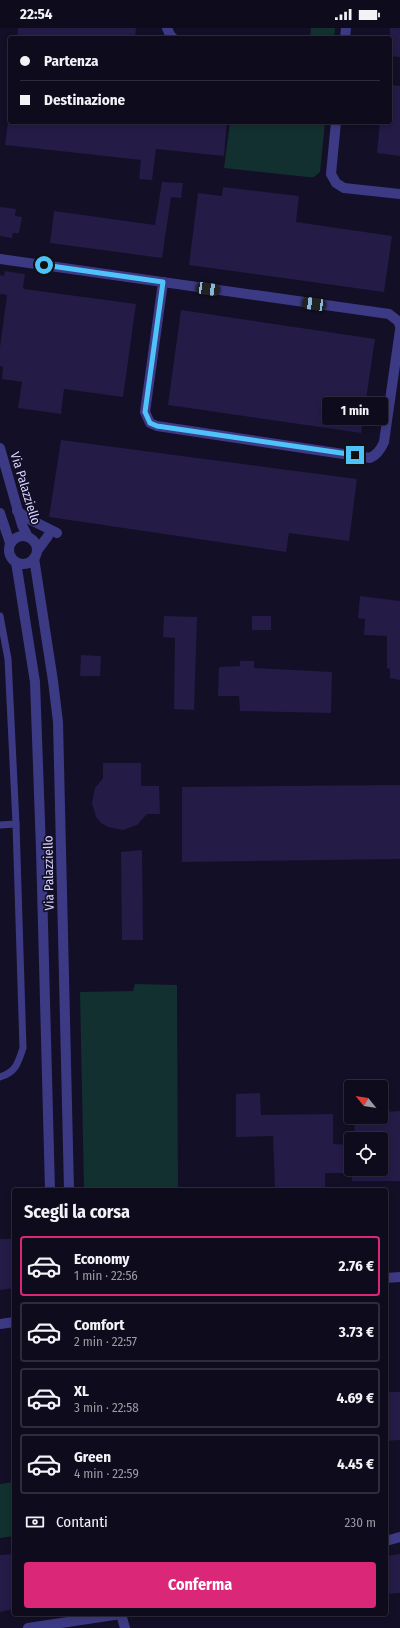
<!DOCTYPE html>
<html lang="it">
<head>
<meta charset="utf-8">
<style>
	:root { --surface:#0e0b1c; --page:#1c1929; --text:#f1f3f6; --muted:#9b9ba3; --line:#2e2b3b; --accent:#db2777 }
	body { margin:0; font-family:"Fira Sans Condensed",sans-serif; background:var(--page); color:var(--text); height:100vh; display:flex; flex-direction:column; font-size:15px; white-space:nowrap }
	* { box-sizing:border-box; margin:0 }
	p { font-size:13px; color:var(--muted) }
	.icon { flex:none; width:22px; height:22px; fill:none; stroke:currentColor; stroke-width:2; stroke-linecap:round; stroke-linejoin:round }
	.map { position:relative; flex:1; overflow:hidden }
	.sheet { position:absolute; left:12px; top:1160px; width:376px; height:428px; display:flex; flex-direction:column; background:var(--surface); border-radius:4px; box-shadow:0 2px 6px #0003,0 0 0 1px var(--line) }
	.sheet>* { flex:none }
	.top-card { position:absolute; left:8px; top:8px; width:384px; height:88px; border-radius:4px; box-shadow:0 2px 6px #0003,0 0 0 1px var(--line); display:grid; align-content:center; height:88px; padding:0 12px; background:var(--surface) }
	.needle { width:26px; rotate:300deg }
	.buttons { position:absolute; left:344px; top:1052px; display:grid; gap:8px }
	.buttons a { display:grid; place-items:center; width:44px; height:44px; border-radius:4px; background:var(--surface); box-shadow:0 2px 6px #0003,0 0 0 1px var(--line); font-size:20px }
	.end { position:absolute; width:18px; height:18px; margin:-9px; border:5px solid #4fc3f7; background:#111; box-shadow:0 0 0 2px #111 }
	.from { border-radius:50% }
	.bubble { position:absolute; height:28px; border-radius:4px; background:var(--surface); box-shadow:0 2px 6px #0003,0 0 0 1px var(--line); font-size:13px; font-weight:700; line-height:28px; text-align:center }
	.car { position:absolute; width:12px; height:24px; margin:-12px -6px; border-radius:5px; box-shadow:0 0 3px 1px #0007; background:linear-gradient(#222 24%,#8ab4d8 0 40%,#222 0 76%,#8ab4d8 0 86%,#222 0) }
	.top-card b { display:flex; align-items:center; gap:14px; height:38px; font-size:15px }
	.top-card b+b { border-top:1px solid var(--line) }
	.top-card i { width:10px; height:10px; background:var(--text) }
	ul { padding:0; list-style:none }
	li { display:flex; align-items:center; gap:12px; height:60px; margin:0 8px 6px; padding:0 4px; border:2px solid var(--line); border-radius:4px }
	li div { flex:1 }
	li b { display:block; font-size:15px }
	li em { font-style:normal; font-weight:700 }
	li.current { border-color:var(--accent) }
	li>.icon { width:36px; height:36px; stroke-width:1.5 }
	h2 { padding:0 12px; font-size:18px; line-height:48px }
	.pay { display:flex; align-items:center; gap:10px; height:44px; padding:0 12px; font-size:15px }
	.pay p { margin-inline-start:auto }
	.action { display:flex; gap:8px; margin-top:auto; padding:8px 12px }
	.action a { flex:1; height:46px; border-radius:4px; background:var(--accent); color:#fff; font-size:16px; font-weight:700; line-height:46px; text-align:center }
	.status { display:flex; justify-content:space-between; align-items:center; height:28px; padding:0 20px; background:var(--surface); direction:ltr }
	.status svg { height:11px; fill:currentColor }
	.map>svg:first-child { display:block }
	.green { fill:#12302f }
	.building { fill:#241b47 }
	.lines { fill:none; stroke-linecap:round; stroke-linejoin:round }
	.lane { stroke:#3d3a85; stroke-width:7 }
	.street { stroke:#3d3a85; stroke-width:10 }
	.route { stroke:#4fc3f7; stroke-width:5 }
	.labels { text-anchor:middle; stroke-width:3.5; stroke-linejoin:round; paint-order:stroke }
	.street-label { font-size:13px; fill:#d9d4ff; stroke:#130f26 }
</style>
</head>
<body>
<div class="status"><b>22:54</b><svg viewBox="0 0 49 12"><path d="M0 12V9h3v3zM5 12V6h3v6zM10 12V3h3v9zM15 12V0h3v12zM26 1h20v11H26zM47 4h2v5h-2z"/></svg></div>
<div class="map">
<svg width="400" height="1600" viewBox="0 0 400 1600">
	<rect width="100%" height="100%" fill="#130f26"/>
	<g class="green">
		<path d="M 311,0 L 335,0 L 334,10 L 310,10 Z"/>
		<path d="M 230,94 L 325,94 L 320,144 L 314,149 L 308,149 L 224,140 Z"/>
		<path d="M 135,956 L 177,957 L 178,1162 L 84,1162 L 80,964 L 133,963 Z"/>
		<path d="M 14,1454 L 14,1508 L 0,1510 L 0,1456 Z"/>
	</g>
	<g class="building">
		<path d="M 18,0 L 136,0 L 135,10 L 17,10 Z"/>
		<path d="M 390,0 L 400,0 L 400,29 L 390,28 Z"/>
		<path d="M 390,57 L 400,58 L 400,128 L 377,125 L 380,94 L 390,94 Z"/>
		<path d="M 8,94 L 227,94 L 224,128 L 156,121 L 152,152 L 139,151 L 141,132 L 5,117 Z"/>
		<path d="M 162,154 L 183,155 L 181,170 L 171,169 L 162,230 L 50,215 L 54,183 L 155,197 Z"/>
		<path d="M 223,159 L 299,168 L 296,194 L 392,208 L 384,264 L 189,237 L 198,165 L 222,168 Z"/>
		<path d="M 0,179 L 16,181 L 15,188 L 22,189 L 19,205 L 13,205 L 12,210 L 0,208 Z"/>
		<path d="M 5,243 L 25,246 L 23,259 L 24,261 L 136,276 L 123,369 L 64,361 L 61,386 L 18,380 L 22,354 L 2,351 L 3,339 L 0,338 L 0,319 L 7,267 L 0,266 L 0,247 L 4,248 Z"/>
		<path d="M 181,282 L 375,311 L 361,405 L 168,377 Z"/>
		<path d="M 61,412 L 357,451 L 349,513 L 289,505 L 286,524 L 49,489 Z"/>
		<path d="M 360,568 L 400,573 L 400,652 L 390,650 L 390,641 L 387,640 L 387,608 L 364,607 L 365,591 L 358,590 Z"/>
		<path d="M 164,588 L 197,589 L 194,682 L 174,681 L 175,610 L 163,609 Z"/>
		<rect x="252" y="588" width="19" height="14"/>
		<path d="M 81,627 L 101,628 L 100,648 L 80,648 Z"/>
		<path d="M 240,633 L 254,633 L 254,640 L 332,644 L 331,685 L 240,683 L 239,668 L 218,668 L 219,639 L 240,638 Z"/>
		<path d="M 103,735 L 141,735 L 141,758 L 159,758 L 160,786 L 147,786 L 137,797 L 123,802 L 108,799 L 101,795 L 96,789 L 92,775 L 95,760 L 103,750 Z"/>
		<path d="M 400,757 L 400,831 L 182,834 L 182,759 Z"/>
		<path d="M 142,822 L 143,912 L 122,912 L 121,824 Z"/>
		<path d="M 260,1065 L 261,1087 L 333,1086 L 333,1116 L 351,1117 L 351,1145 L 325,1145 L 325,1160 L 275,1160 L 273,1108 L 236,1109 L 236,1066 Z"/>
		<path d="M 400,1083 L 400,1153 L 352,1153 L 352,1141 L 381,1141 L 381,1111 L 354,1111 L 355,1089 L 381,1089 L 381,1084 Z"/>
		<path d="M 0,1211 L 14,1211 L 14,1260 L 0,1262 Z"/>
		<path d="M 386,1364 L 400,1364 L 400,1412 L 386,1413 Z"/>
		<path d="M 14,1526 L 14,1581 L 0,1584 L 0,1527 Z"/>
		<path d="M 400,1526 L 400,1565 L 386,1566 L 386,1528 Z"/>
	</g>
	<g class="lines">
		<g class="lane">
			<path d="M 0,588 L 8,631 L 16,796 L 23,1020 C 18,1035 16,1044 0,1049"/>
			<path d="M 0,797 L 16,796"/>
		</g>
		<g class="street">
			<path d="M 167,0 L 170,7 L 173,10"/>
			<path d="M 345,10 L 346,0"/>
			<path d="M 336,94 L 331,146 L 336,155 L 344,160 L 400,166"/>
			<path d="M 0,231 L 389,286 L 398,293 L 400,298"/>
			<path d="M 163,254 L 145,384 L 150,395 L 157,398 L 370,430 C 377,427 381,421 384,414 L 400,302"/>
			<path d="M 0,420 L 22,497 L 28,509"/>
			<path d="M 17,483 L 29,491 L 57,505"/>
			<path d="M 0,485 L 10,515"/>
			<circle cx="23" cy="522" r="14"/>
			<path d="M 37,523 L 48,508"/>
			<path d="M 34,530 L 53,653 L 58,694 L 69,1162"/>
			<path d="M 16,534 L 35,654 L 41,821 L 50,1162"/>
			<path d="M 386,1250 L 400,1249"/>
			<path d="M 0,1296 L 14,1294"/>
			<path d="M 386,1513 L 400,1509"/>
			<path d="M 121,1586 L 125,1600"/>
			<path d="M 28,1600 L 121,1586"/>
		</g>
	</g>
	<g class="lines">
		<path class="route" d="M 44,237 L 163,254 L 145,384 L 150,395 L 157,398 L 355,427"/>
	</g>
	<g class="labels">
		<g class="street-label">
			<text transform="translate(26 460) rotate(73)" y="5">Via Palazziello</text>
			<text transform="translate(48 845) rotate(-91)" y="5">Via Palazziello</text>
		</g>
	</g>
</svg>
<div class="buttons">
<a><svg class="needle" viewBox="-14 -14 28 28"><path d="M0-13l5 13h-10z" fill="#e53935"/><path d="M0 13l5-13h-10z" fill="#9b9ba3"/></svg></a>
<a><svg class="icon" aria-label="locate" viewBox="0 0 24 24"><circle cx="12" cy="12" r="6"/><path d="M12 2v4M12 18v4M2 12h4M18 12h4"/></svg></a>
</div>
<i class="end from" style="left:44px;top:237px"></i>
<i class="end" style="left:355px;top:427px"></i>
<div class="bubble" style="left:322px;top:369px;width:66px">1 min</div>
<i class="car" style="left:208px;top:261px;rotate:98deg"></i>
<i class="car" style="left:314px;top:276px;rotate:278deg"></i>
<div class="top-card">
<b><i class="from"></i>Partenza</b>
<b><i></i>Destinazione</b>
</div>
<section class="sheet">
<h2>Scegli la corsa</h2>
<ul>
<li class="current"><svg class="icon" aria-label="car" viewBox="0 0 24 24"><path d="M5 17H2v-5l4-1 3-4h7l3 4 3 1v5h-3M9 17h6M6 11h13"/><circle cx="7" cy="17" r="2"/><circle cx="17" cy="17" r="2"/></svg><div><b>Economy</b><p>1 min · 22:56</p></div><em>2.76 €</em></li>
<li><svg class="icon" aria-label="car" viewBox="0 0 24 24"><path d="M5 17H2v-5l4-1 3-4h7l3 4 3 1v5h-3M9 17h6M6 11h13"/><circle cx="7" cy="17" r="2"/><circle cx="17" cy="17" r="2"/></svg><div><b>Comfort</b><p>2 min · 22:57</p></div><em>3.73 €</em></li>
<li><svg class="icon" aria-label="car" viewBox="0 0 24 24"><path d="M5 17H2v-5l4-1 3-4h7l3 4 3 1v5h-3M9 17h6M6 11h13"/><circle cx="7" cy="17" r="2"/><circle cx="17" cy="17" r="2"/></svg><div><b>XL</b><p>3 min · 22:58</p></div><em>4.69 €</em></li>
<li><svg class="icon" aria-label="car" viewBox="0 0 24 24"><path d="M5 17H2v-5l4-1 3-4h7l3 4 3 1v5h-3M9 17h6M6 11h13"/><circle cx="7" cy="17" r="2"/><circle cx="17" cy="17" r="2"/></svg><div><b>Green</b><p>4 min · 22:59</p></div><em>4.45 €</em></li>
</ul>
<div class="pay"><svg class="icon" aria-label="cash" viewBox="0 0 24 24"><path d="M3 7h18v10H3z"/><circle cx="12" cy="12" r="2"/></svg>Contanti<p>230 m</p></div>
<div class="action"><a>Conferma</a></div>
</section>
</div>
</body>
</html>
